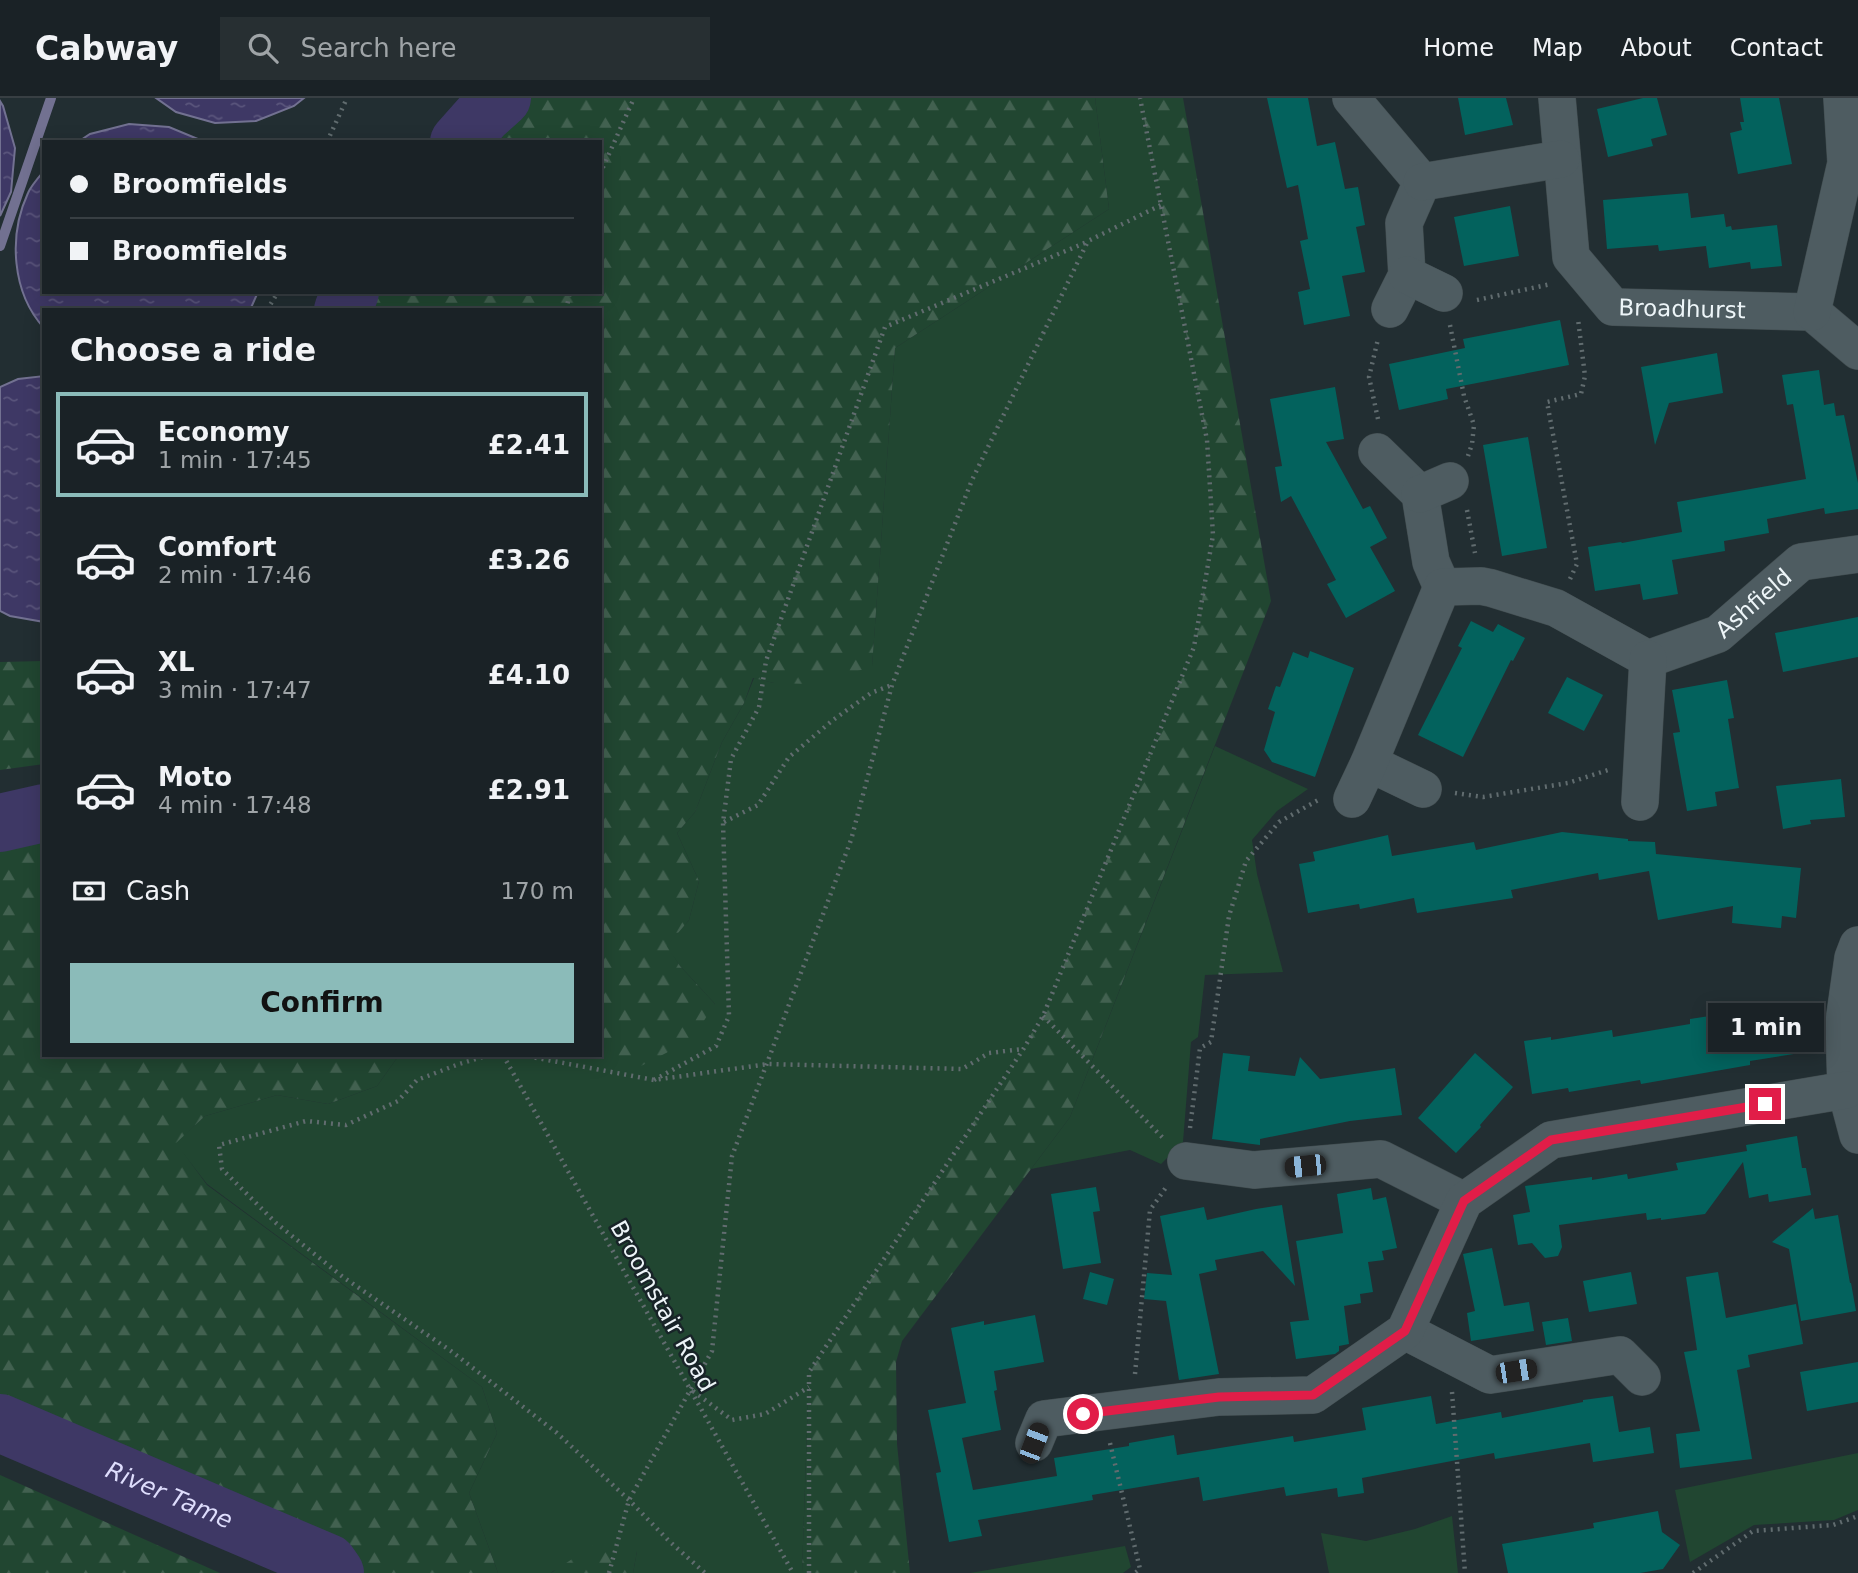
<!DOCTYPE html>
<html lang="en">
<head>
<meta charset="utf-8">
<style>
	:root { --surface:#1a2226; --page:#272f32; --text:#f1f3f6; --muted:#9fa4a7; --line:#383f43; --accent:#8bbbb9 }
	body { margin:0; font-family:"DejaVu Sans",sans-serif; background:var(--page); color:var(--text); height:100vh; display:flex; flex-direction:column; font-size:26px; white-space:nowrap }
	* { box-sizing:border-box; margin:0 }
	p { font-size:23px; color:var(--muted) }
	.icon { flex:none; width:38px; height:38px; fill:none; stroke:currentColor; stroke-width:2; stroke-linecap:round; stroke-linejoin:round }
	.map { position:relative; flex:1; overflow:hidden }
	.panel { position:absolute; left:42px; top:210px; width:560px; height:749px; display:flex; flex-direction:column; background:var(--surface); border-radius:0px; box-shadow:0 4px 18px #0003,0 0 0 2px var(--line) }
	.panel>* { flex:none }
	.guide { position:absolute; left:42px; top:42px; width:560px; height:154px; border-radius:0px; box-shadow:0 4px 18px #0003,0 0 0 2px var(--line); display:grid; align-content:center; height:154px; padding:0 28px; background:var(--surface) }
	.end { position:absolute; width:32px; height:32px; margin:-16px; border:9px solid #e11d48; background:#fff; box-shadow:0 0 0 4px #fff }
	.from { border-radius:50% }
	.bubble { position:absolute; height:49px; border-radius:0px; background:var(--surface); box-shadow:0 4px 18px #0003,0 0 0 2px var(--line); font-size:23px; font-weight:700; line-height:49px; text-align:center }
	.car { position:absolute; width:21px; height:42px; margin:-21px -10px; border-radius:9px; box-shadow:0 0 5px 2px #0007; background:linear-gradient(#222 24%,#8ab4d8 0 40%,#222 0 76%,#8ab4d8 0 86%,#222 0) }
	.guide b { display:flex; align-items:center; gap:24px; height:66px; font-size:26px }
	.guide b+b { border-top:2px solid var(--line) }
	.guide i { width:18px; height:18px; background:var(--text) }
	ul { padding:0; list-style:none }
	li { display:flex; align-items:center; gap:21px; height:105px; margin:0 14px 10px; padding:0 14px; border:4px solid transparent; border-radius:0px }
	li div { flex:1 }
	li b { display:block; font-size:26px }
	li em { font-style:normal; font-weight:700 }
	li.on { border-color:var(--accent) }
	li>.icon { width:63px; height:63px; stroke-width:1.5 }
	h2 { padding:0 28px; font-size:32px; line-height:84px }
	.pay { display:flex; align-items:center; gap:18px; height:77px; padding:0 28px; font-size:26px }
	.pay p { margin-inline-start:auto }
	.cta { display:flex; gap:14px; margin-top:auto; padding:14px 28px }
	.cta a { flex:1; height:80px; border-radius:0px; background:var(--accent); color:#111; font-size:28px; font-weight:700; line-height:80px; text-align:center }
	header { display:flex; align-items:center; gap:42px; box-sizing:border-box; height:98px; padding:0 35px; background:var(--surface); border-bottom:2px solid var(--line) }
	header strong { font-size:33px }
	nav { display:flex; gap:38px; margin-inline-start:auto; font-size:24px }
	.search { width:490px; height:63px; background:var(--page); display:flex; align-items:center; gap:18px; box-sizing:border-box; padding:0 24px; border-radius:0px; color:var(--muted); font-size:26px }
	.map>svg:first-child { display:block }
	.green { fill:#214631 }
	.forest { fill:url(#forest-firs) }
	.water { fill:url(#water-ripples); stroke:#727191; stroke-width:2 }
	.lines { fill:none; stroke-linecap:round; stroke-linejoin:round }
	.stream { stroke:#727191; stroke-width:10 }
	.river { stroke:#3e3865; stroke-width:58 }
	.building { fill:#03625d }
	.minor-casing { stroke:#414c4f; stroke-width:38 }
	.path { stroke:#616c6f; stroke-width:4.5; stroke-dasharray:2 5; stroke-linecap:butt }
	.minor { stroke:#4e5c61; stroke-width:37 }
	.route { stroke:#e11d48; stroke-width:9 }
	.labels { text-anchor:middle; stroke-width:5; stroke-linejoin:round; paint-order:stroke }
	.street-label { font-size:23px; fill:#edf5f8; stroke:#182428 }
	.water-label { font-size:24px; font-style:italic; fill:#deddfc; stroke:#182428 }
</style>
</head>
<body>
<header>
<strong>Cabway</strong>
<div class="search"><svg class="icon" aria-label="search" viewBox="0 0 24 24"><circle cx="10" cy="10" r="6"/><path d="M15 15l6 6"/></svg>Search here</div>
<nav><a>Home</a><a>Map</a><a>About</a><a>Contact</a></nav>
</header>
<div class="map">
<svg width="1858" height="1475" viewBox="0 0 1858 1475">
	<defs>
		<pattern id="forest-firs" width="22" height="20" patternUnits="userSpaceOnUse" patternTransform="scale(1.75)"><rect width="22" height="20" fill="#214631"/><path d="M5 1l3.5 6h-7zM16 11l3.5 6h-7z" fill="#426150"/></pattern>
		<pattern id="water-ripples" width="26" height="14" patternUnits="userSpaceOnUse" patternTransform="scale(1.75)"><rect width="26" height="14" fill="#3e3865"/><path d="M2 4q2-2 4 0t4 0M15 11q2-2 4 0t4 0" fill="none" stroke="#5a557c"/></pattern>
	</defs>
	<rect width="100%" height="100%" fill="#222e32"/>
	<g class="green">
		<path d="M 1095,0 L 1140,0 L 1207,342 L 1213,437 L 1195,544 L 1043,918 L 809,1274 L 802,1475 L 633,1475 L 637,1453 L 553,1473 L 551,1475 L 498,1475 L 469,1395 L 497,1335 L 482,1289 L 207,1086 L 175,1045 L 205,1018 L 277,997 L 328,1006 L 377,988 L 399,957 L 593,957 L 600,960 L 715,906 L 680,868 L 666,848 L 689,822 L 699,783 L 677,735 L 695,714 L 722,644 L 744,605 L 754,580 L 774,585 L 872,568 L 895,250 L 1109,111 Z"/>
		<path d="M 1215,648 L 1308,691 L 1277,713 L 1252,742 L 1257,776 L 1283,874 L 1205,877 L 1198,939 L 1191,944 L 1183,1044 L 1161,1066 L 1130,1052 L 1031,1071 L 1070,1019 Z"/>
		<path d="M 1858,1355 L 1858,1412 L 1834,1422 L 1754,1427 L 1690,1464 L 1675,1392 Z"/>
		<path d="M 1452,1418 L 1458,1475 L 1329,1475 L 1321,1435 L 1366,1443 L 1415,1431 Z"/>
		<path d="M 1125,1448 L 1131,1469 L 1123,1475 L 970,1475 Z"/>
	</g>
	<g class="forest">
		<path d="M 502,0 L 1095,0 L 1109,111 L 895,250 L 872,569 L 810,586 L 774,585 L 753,580 L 744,605 L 722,644 L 695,714 L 677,735 L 699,783 L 689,822 L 667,848 L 680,868 L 715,906 L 691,942 L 641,968 L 593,957 L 600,957 L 600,212 L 343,212 L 350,194 L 600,194 L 600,44 L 459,44 L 483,17 Z"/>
		<path d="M 1140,0 L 1183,0 L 1271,503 L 1070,1019 L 902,1243 L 896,1264 L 897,1346 L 910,1475 L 802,1475 L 809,1274 L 1043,918 L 1195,544 L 1213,437 L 1207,342 Z"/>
		<path d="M 44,563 L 44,666 L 0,672 L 0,564 Z"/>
		<path d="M 44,715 L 44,957 L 399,957 L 377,988 L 328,1006 L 277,997 L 205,1018 L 176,1045 L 207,1087 L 482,1289 L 497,1335 L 469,1395 L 498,1475 L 335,1475 L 328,1465 L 0,1325 L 0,725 Z"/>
		<path d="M 0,1377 L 220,1475 L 0,1475 Z"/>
		<path d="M 595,1446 L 637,1453 L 633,1475 L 551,1475 Z"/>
	</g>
	<g class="water">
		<path d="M 156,0 L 304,0 L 294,8 L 256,23 L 215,25 L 176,14 Z"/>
		<path d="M 0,3 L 3,8 L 15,50 L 11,94 L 0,118 Z"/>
		<path d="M 129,26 L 169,29 L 205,44 L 78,44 L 90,36 Z"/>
		<path d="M 44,73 L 44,194 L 258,194 L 250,212 L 44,212 L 44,230 C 12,195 8,138 28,95 C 31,88 38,80 44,73 Z"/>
		<path d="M 44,278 L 44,524 L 10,518 L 0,513 L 0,289 L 18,281 Z"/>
	</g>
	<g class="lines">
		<path class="stream" d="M 0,148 L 51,0"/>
		<g class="river">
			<path d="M 459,44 L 483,17 L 502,0"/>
			<path d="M 343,212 L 350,194"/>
			<path d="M 0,725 L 44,715"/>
			<path id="s1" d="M 0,1325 L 328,1465 L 335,1475"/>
		</g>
	</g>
	<g class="building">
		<path d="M 1267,0 L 1308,0 L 1317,48 L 1335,44 L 1345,91 L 1358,89 L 1365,127 L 1356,129 L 1365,174 L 1342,178 L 1350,218 L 1304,227 L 1298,194 L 1310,191 L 1300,143 L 1308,141 L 1298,87 L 1287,90 Z"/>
		<path d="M 1458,0 L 1506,0 L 1513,27 L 1465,37 Z"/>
		<path d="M 1643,0 L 1657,0 L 1667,37 L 1651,41 L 1653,48 L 1608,59 L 1597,11 Z"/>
		<path d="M 1740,0 L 1779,0 L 1792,66 L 1738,76 L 1730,35 L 1742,32 L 1740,24 L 1744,24 Z"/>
		<path d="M 1688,95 L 1691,120 L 1724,116 L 1726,129 L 1731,128 L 1732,132 L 1777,127 L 1782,168 L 1751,171 L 1750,164 L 1709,170 L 1706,148 L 1659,153 L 1658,147 L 1607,151 L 1603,102 Z"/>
		<path d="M 1510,108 L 1519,158 L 1464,168 L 1454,119 Z"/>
		<path d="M 1560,222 L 1569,267 L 1446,291 L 1448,301 L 1399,312 L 1389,266 L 1465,250 L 1463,241 Z"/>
		<path d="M 1717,255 L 1723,295 L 1669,305 L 1655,347 L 1641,269 Z"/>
		<path d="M 1819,272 L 1824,307 L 1834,305 L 1836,318 L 1844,317 L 1858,385 L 1858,411 L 1825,416 L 1824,410 L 1767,421 L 1769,435 L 1724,443 L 1725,453 L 1672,462 L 1678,496 L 1643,502 L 1640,486 L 1595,493 L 1588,449 L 1621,444 L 1622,445 L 1682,434 L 1677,404 L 1806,381 L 1793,306 L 1787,307 L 1782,277 Z"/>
		<path d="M 1335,289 L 1344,341 L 1326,344 L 1363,411 L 1370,408 L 1387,440 L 1370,449 L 1395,493 L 1346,520 L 1327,486 L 1336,482 L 1291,398 L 1281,404 L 1275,369 L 1282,368 L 1270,301 Z"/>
		<path d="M 1528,339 L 1547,450 L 1502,458 L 1483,347 Z"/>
		<path d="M 1858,519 L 1858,559 L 1783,574 L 1775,535 Z"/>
		<path d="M 1471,523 L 1493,534 L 1498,526 L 1525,540 L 1513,563 L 1511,562 L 1463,659 L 1418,637 L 1462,550 L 1458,548 Z"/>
		<path d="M 1310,553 L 1354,570 L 1315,679 L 1272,664 L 1264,652 L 1275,614 L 1268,611 L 1276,588 L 1280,589 L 1293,554 L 1308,560 Z"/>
		<path d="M 1567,579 L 1603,597 L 1584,633 L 1548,615 Z"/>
		<path d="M 1727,582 L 1734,620 L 1728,621 L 1739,690 L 1715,694 L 1717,708 L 1687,713 L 1673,635 L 1680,634 L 1672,592 Z"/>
		<path d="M 1841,681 L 1845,719 L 1810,722 L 1811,726 L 1783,731 L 1776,688 Z"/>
		<path d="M 1562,734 L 1628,741 L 1628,743 L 1655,744 L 1656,756 L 1801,770 L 1796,820 L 1782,818 L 1781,830 L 1732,825 L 1733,808 L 1658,822 L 1649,773 L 1599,782 L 1598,775 L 1511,792 L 1513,800 L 1417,815 L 1414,800 L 1360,811 L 1359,806 L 1308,815 L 1299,766 L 1315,763 L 1313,754 L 1388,737 L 1392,758 L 1474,744 L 1476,752 Z"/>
		<path d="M 1742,913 L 1744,925 L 1794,917 L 1800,955 L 1750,963 L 1750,967 L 1641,986 L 1640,982 L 1569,994 L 1568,990 L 1532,996 L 1524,943 L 1551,939 L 1551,942 L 1612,932 L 1613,939 L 1690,926 L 1690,921 Z"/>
		<path d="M 1223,955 L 1250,958 L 1248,973 L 1295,978 L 1300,959 L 1320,981 L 1395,970 L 1402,1017 L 1350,1023 L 1260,1041 L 1260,1047 L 1212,1041 Z"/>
		<path d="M 1475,955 L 1513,989 L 1480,1027 L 1481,1029 L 1456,1055 L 1418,1020 Z"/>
		<path d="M 1797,1038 L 1802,1070 L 1806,1070 L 1811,1097 L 1769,1104 L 1768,1096 L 1749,1100 L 1743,1064 L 1705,1116 L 1661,1122 L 1661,1120 L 1647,1122 L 1646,1115 L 1559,1127 L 1562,1149 L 1558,1158 L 1545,1160 L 1532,1145 L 1518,1147 L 1513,1117 L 1530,1114 L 1525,1088 L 1592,1079 L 1592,1082 L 1627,1076 L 1628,1081 L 1678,1072 L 1676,1065 L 1747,1053 L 1746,1047 Z"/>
		<path d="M 1096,1089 L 1100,1113 L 1093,1114 L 1101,1165 L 1063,1171 L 1051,1096 Z"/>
		<path d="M 1371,1090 L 1373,1102 L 1386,1099 L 1397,1150 L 1382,1153 L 1384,1162 L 1368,1164 L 1373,1194 L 1360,1196 L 1361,1205 L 1344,1208 L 1349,1246 L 1339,1248 L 1339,1253 L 1335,1256 L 1296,1261 L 1290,1224 L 1309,1222 L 1296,1143 L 1343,1135 L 1337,1096 Z"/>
		<path d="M 1282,1107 L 1295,1188 L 1263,1153 L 1215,1162 L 1217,1172 L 1199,1176 L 1219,1276 L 1179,1282 L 1166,1203 L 1144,1201 L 1147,1175 L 1172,1177 L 1160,1118 L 1204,1109 L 1207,1122 L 1256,1111 Z"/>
		<path d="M 1813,1110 L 1815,1121 L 1838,1117 L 1850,1185 L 1851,1185 L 1856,1213 L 1801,1223 L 1789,1151 L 1772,1144 Z"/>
		<path d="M 1492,1150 L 1504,1208 L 1529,1204 L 1534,1233 L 1471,1243 L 1467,1215 L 1475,1213 L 1463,1156 Z"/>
		<path d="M 1090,1174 L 1114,1181 L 1107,1207 L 1083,1201 Z"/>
		<path d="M 1631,1174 L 1637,1206 L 1589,1214 L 1583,1183 Z"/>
		<path d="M 1718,1174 L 1726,1220 L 1796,1206 L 1803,1246 L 1748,1257 L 1750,1269 L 1737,1272 L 1752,1361 L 1680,1370 L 1676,1336 L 1700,1333 L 1684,1254 L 1697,1252 L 1686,1179 Z"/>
		<path d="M 1035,1217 L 1044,1264 L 994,1273 L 997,1292 L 994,1293 L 1001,1332 L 962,1340 L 973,1392 L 1057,1378 L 1054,1360 L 1129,1348 L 1129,1345 L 1174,1337 L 1177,1357 L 1293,1338 L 1294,1344 L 1366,1332 L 1362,1310 L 1431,1298 L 1436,1326 L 1501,1314 L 1502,1320 L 1583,1304 L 1583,1302 L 1613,1298 L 1619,1334 L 1650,1329 L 1654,1355 L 1593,1364 L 1590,1345 L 1495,1361 L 1494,1355 L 1362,1380 L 1364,1395 L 1338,1399 L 1337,1390 L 1286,1398 L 1284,1389 L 1203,1403 L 1199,1379 L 1092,1397 L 1093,1402 L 978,1422 L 982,1438 L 949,1444 L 936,1375 L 941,1374 L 928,1312 L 966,1305 L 951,1230 L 984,1223 L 984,1227 Z"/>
		<path d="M 1568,1220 L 1572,1243 L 1546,1247 L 1542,1224 Z"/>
		<path d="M 1858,1264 L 1858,1304 L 1807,1313 L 1800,1274 Z"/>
		<path d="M 1658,1413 L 1662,1434 L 1680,1447 L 1663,1471 L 1640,1475 L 1508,1475 L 1502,1446 L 1594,1430 L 1593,1425 Z"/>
	</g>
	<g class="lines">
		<g class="minor-casing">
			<g id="minor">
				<path d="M 1351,0 L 1422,84 L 1404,125 L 1407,177 L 1390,211"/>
				<path id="s2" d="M 1557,0 L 1571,159 L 1613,209 L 1812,214 L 1858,253"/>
				<path d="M 1422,84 L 1561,61"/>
				<path d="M 1407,177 L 1444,195"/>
				<path d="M 1812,214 L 1846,65 L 1842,0"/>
				<path d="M 1377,354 L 1420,396 L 1431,464 L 1442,489"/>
				<path d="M 1420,396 L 1450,383"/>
				<path d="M 1369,665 L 1423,691"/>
				<path id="s3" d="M 1352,701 L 1369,665 L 1442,489 L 1481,488 L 1491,490 L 1556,510 L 1648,561 L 1718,536 L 1801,464 L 1858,456"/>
				<path d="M 1640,704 L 1648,561"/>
				<path d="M 1858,847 L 1853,860 L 1844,924 L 1846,992 L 1858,1037"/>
				<path d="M 1186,1063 L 1254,1072 L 1381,1061 L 1464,1103"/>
				<path d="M 1405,1233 L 1490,1277 L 1620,1257 L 1642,1279"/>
				<path d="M 1034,1345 L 1044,1321 L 1219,1299 L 1313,1297 L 1405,1233 L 1464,1103 L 1551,1042 L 1846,992"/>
			</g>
		</g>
		<g class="path">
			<path d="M 327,44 L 347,0"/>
			<path d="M 600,76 L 634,0"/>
			<path d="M 1477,202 L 1551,186"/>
			<path d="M 267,212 L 278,194"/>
			<path d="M 566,212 L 570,194"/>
			<path d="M 1450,227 L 1464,298 L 1474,327 L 1472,346 L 1468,358"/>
			<path d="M 1378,321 L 1369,279 L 1378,241"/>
			<path d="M 1467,412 L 1475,455"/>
			<path d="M 1570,481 L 1577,466 L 1547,304 L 1581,296 L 1585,278 L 1578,221"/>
			<path d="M 1455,695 L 1483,699 L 1568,685 L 1608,672"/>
			<path d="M 724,724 L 758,707 L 789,659 L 833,622 L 871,595 L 892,587"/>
			<path d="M 1043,918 L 1163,1040"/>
			<path d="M 489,957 L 459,966 L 417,982 L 398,1003 L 346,1027 L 306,1023 L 219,1047 L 222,1071 L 276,1125 L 343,1179 L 451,1253 L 557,1335 L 629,1402 L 669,1443 L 705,1475"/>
			<path d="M 503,957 L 793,1475"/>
			<path d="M 521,957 L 654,982 L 768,966 L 962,971 L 989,955 L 1023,951"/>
			<path d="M 654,982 L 716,948 L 729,918 L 723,725 L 731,661 L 759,609 L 766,563 L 885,229 L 1087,144"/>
			<path d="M 1190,1030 L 1200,950 L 1211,944 L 1229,818 L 1246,763 L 1279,724 L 1320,701"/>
			<path d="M 1135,1276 L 1150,1112 L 1167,1088"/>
			<path d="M 693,1293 L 732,1322 L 765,1316 L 809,1289"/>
			<path d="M 1452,1294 L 1465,1475"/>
			<path d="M 1110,1345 L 1140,1471 L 1135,1475"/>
			<path d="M 609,1475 L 629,1402 L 712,1253 L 732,1058 L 851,742 L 892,587 L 972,382 L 1088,143 L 1161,107"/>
			<path d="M 809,1475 L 809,1274 L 1024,950 L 1043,918 L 1194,549 L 1213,437 L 1207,342 L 1140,0"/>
			<path d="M 1693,1475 L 1753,1433 L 1833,1427 L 1858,1418"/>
		</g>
		<use href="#minor" class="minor"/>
	</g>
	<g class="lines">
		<path class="route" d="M 1083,1316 L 1219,1299 L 1313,1297 L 1405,1233 L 1464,1103 L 1551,1042 L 1765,1006"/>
	</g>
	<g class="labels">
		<g class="street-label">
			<text dy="8" stroke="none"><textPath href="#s2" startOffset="294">Broadhurst</textPath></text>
			<text dy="8" stroke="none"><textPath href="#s3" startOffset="574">Ashfield</textPath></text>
			<text transform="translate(663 1208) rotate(61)" y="8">Broomstair Road</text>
		</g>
		<g class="water-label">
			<text dy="8" stroke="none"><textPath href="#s1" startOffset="184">River Tame</textPath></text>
		</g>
	</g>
</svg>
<i class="end from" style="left:1083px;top:1316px"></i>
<i class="end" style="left:1765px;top:1006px"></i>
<div class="bubble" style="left:1708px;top:905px;width:116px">1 min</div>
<i class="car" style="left:1305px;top:1068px;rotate:264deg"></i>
<i class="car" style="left:1516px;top:1273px;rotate:81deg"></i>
<i class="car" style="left:1034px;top:1345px;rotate:21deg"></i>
<div class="guide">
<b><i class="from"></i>Broomfields</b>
<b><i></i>Broomfields</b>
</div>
<section class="panel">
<h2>Choose a ride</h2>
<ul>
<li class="on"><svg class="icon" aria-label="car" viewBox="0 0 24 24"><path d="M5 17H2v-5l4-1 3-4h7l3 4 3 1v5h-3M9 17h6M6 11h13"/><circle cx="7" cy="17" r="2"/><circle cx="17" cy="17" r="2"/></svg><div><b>Economy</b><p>1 min · 17:45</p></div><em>£2.41</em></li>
<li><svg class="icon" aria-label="car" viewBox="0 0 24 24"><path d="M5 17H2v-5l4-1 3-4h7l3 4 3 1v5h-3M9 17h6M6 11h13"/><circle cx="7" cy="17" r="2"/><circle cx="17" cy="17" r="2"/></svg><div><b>Comfort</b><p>2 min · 17:46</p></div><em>£3.26</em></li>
<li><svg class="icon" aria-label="car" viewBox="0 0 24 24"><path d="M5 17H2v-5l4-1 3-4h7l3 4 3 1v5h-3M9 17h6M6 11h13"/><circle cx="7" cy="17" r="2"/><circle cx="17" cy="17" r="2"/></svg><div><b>XL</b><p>3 min · 17:47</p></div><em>£4.10</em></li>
<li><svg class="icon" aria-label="car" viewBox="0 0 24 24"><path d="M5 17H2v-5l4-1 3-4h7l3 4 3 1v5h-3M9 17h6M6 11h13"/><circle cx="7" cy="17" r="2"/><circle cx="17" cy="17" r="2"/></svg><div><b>Moto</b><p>4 min · 17:48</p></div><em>£2.91</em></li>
</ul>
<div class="pay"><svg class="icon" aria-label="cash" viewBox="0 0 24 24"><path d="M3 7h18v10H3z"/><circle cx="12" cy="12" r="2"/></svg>Cash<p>170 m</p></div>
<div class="cta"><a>Confirm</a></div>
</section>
</div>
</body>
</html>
